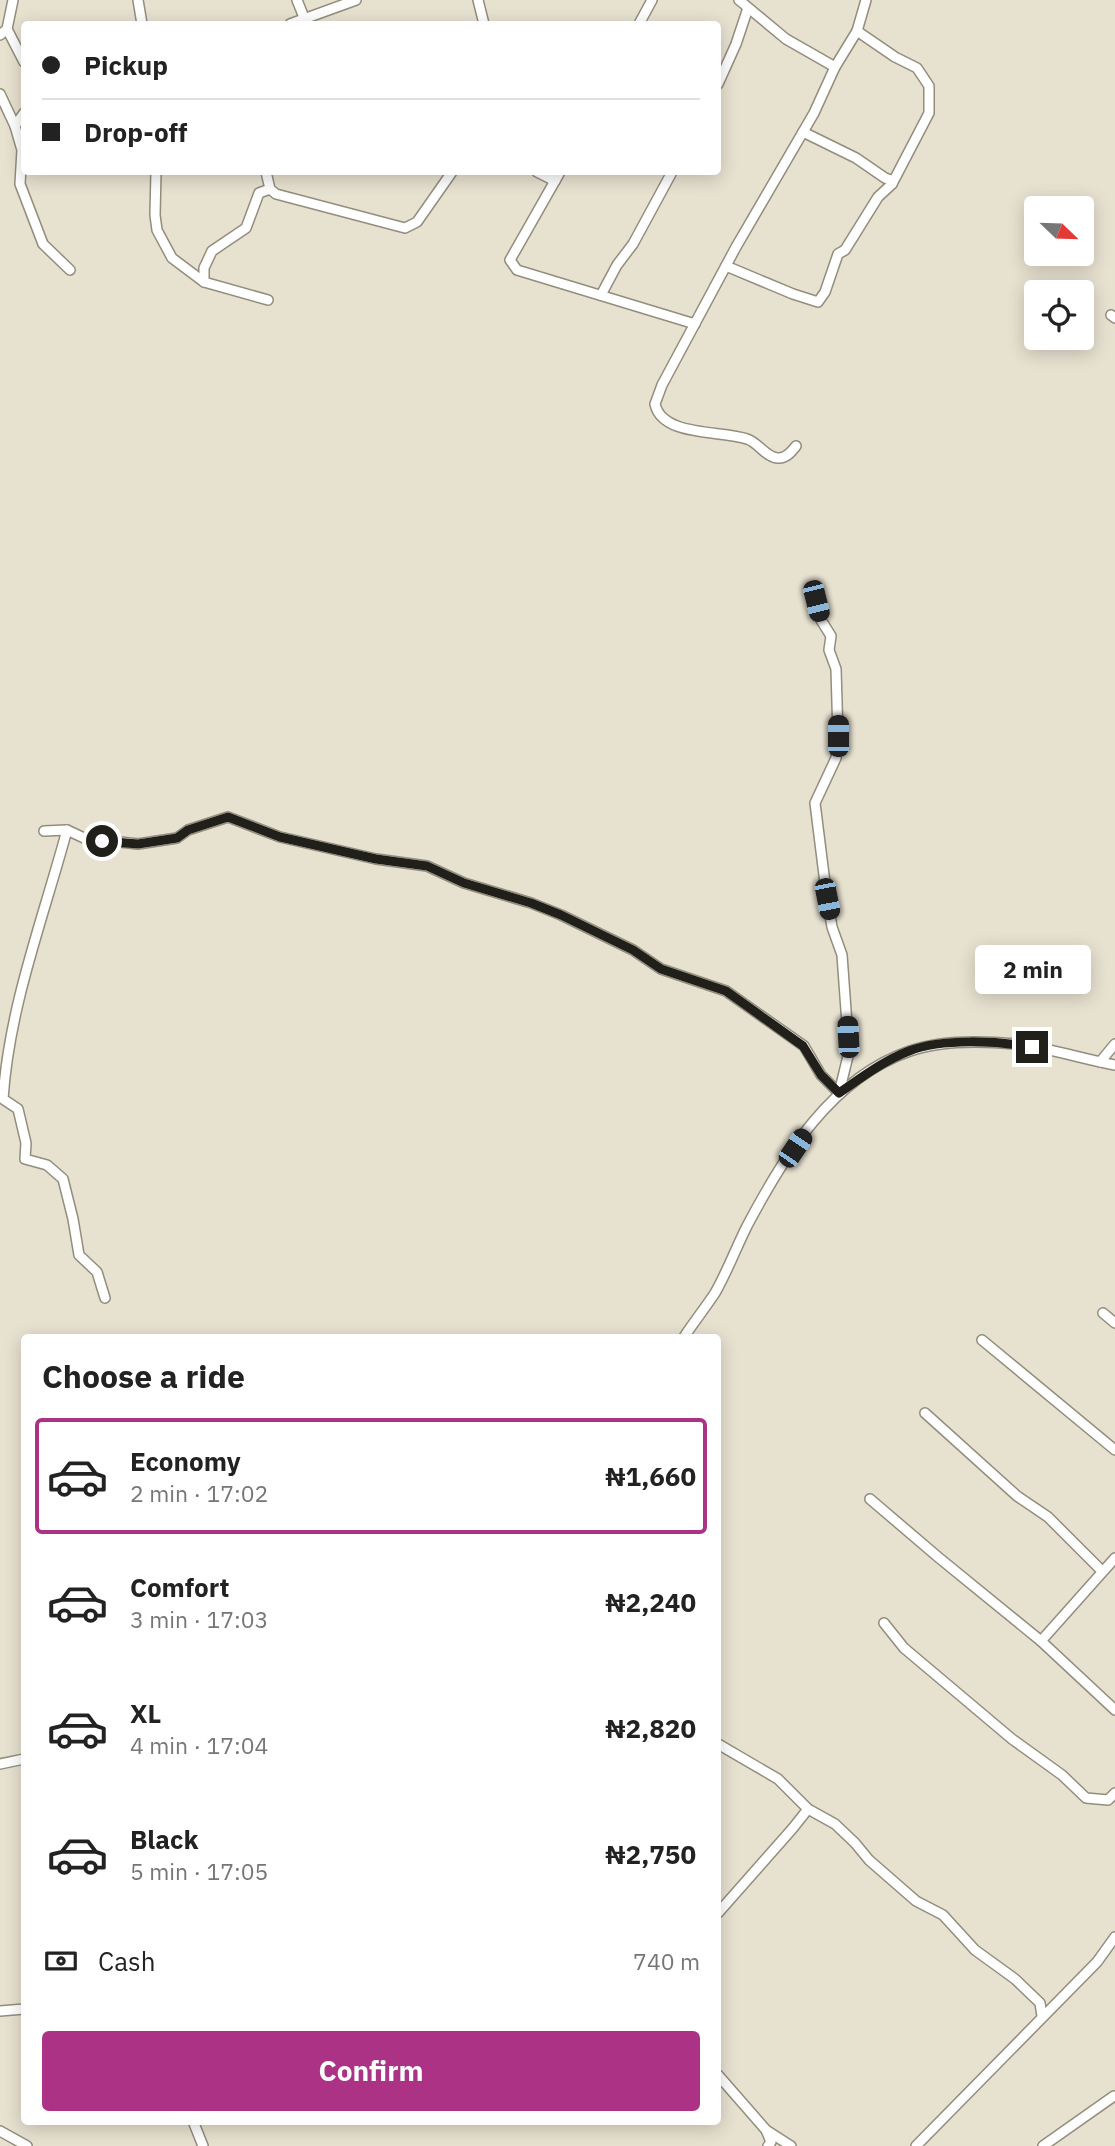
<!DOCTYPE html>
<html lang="en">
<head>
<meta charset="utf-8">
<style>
	:root { --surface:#fff; --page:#f6f6f6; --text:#222; --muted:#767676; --line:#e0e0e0; --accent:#ac3286 }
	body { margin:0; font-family:"IBM Plex Sans",sans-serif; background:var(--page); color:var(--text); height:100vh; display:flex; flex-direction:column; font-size:26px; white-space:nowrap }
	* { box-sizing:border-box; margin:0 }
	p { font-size:23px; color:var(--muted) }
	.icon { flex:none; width:38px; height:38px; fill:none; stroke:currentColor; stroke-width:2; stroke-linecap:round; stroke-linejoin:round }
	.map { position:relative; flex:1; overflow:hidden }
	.details { position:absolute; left:21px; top:1334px; width:700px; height:791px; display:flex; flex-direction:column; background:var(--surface); border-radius:7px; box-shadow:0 4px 18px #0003 }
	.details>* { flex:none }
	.guide { position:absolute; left:21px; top:21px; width:700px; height:154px; border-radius:7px; box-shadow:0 4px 18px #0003; display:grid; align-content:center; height:154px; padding:0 21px; background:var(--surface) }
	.needle { width:46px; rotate:113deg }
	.buttons { position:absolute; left:1024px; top:196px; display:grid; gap:14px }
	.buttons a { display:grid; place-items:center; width:70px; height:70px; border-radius:7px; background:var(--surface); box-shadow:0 4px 18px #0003; font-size:35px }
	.end { position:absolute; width:32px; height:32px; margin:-16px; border:9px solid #211f19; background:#fff; box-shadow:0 0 0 4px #fff }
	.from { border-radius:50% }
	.bubble { position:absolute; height:49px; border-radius:7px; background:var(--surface); box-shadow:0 4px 18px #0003; font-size:23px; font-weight:700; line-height:49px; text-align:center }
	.car { position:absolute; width:21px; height:42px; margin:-21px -10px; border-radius:9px; box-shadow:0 0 5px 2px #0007; background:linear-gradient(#222 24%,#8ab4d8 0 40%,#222 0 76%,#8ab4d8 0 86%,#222 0) }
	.guide b { display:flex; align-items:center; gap:24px; height:66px; font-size:26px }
	.guide b+b { border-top:2px solid var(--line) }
	.guide i { width:18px; height:18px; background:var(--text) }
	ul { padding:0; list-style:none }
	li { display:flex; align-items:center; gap:21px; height:116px; margin:0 14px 10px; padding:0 7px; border:4px solid transparent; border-radius:7px }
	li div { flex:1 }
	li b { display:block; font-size:26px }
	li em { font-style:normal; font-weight:700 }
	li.current { border-color:var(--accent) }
	li>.icon { width:63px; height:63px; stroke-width:1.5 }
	h2 { padding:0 21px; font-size:32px; line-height:84px }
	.pay { display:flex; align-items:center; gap:18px; height:77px; padding:0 21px; font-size:26px }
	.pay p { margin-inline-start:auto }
	.action { display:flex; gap:14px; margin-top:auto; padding:14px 21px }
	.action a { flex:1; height:80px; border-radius:7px; background:var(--accent); color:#fff; font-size:28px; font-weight:700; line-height:80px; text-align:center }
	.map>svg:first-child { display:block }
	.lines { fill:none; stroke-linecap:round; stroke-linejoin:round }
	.street-casing { stroke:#938d7d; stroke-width:12 }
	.street { stroke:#fff; stroke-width:9 }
	.route { stroke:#211f19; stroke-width:9 }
</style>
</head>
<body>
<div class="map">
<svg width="1115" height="2146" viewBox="0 0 1115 2146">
	<rect width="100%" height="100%" fill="#e7e1d0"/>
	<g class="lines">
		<g class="street-casing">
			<g id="street">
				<path d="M 138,0 L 142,24"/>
				<path d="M 297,0 L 305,20"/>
				<path d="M 478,0 L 484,24"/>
				<path d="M 739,0 L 786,39 L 835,67"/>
				<path d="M 290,24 L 356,0"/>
				<path d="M 639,24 L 652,0"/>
				<path d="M 7,29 L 24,62"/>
				<path d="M 0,35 L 7,29 L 13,0"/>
				<path d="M 718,84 L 736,44 L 748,8"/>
				<path d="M 0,94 L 15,126 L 22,150 L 20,184 L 43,244 L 70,270"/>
				<path d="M 15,126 L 24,113"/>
				<path d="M 803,132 L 856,158 L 885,178 L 891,180 L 892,184 L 929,113 L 929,86 L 917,68 L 895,57 L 857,31"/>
				<path d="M 156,172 L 155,215 L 157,230 L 172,258 L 204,282 L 268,300"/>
				<path d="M 266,172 L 270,189 L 276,194 L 405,228 L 417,222 L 452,172"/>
				<path d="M 537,172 L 555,181"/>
				<path d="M 560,172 L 514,253 L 510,260 L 517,270 L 695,324"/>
				<path d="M 726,266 L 793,294 L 818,302 L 825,292 L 838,254 L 845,250 L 878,197 L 892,184"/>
				<path d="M 204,282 L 204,268 L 212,251 L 246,228 L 259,193 L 270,189"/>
				<path d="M 601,295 L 617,265 L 633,244 L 672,172"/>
				<path d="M 1111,315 L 1115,318"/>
				<path d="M 796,446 C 792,451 787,458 779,458 C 767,459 758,442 747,439 C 721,430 662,437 655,404 L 662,385 L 736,247 L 814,113 L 835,67 L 857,31 L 866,0"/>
				<path d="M 816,601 L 821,620 L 831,636 L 829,650 L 836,669 L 838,736 L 836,758 L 815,803 L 827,899 L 832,927 L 842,955 L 849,1052 L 839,1093"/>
				<path d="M 67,830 C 43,919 9,1007 3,1099 L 18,1109 L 26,1143 L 25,1159 L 47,1165 L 63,1179 L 73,1219 L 79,1255 L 97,1272 L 105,1298"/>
				<path d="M 44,831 L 67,830 L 84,838 L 138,844 L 177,838 L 188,830 L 228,817 L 280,837 L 376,859 L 427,866 L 464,883 L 531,903 L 561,915 L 633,950 L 661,969 L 726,991 L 804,1046 L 821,1075 L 839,1093"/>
				<path d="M 1100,1062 L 1115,1044"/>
				<path d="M 1103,1313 L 1115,1323"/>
				<path d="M 684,1337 C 694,1322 705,1308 715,1293 C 727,1272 736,1248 747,1226 C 784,1156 831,1078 910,1051 C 941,1040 984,1041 1016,1044 C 1050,1048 1082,1059 1115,1065"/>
				<path d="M 982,1340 L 1115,1450"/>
				<path d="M 925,1413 L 1017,1496 L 1048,1517 L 1102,1571"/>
				<path d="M 870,1499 L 938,1557 L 1041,1641 L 1115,1710"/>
				<path d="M 884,1623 L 904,1648 L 1012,1739 L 1062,1775 L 1086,1798 L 1108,1800 L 1115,1793"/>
				<path d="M 1041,1641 L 1115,1558"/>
				<path d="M 718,1744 L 778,1779 L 808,1809 L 835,1824 L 855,1843 L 869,1860 L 916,1901 L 943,1915 L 975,1950 L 1015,1979 L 1040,2003 L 1042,2016"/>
				<path d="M 0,1764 L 24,1759"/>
				<path d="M 718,1913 L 793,1828 L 808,1809"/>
				<path d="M 0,2011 L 24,2009"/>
				<path d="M 718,2075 L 766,2130 L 791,2146"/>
				<path d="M 193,2121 L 203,2146"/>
				<path d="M 766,2130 L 771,2142 L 768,2146"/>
				<path d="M 0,2131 L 27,2146"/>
				<path d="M 916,2146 L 1097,1962 L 1115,1937"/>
				<path d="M 1043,2146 L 1114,2096"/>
			</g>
		</g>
		<use href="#street" class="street"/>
	</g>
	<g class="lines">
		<path class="route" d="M 102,841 L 138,844 L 177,838 L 188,830 L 228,817 L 280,837 L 376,859 L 427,866 L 464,883 L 531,903 L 561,915 L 633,950 L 661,969 L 726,991 L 803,1046 L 821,1075 L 839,1093 C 861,1078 883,1061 909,1051 C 942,1038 998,1041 1032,1047"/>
	</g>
</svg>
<div class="buttons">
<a><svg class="needle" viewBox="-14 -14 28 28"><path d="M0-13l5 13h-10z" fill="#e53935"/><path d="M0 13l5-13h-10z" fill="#767676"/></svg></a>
<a><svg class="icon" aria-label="locate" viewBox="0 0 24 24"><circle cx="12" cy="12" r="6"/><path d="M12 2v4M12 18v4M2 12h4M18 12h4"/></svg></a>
</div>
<i class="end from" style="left:102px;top:841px"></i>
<i class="end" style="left:1032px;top:1047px"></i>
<div class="bubble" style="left:975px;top:945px;width:116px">2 min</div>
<i class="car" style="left:816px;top:601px;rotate:166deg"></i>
<i class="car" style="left:838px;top:736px;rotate:0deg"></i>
<i class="car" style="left:827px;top:899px;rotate:169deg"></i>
<i class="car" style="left:848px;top:1037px;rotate:357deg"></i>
<i class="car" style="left:795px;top:1148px;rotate:34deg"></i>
<div class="guide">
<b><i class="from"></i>Pickup</b>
<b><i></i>Drop-off</b>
</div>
<section class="details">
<h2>Choose a ride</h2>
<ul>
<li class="current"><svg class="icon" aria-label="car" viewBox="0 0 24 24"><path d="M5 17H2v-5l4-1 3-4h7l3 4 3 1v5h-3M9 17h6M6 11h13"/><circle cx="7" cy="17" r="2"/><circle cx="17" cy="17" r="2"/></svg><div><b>Economy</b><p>2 min · 17:02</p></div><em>₦1,660</em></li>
<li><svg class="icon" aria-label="car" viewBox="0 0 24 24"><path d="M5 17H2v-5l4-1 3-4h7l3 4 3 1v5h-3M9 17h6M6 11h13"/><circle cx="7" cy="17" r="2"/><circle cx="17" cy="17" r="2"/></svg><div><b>Comfort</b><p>3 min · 17:03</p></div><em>₦2,240</em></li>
<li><svg class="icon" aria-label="car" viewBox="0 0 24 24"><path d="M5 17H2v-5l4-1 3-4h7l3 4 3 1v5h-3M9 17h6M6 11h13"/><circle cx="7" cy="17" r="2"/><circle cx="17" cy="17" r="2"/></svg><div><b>XL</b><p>4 min · 17:04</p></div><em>₦2,820</em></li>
<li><svg class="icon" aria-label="car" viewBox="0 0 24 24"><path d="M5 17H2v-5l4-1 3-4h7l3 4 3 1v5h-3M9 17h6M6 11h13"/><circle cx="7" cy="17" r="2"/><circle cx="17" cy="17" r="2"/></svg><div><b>Black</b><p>5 min · 17:05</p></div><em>₦2,750</em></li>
</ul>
<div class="pay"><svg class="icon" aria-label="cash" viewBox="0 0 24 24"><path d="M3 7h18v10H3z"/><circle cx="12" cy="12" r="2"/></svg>Cash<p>740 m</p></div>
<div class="action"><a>Confirm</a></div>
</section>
</div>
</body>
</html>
